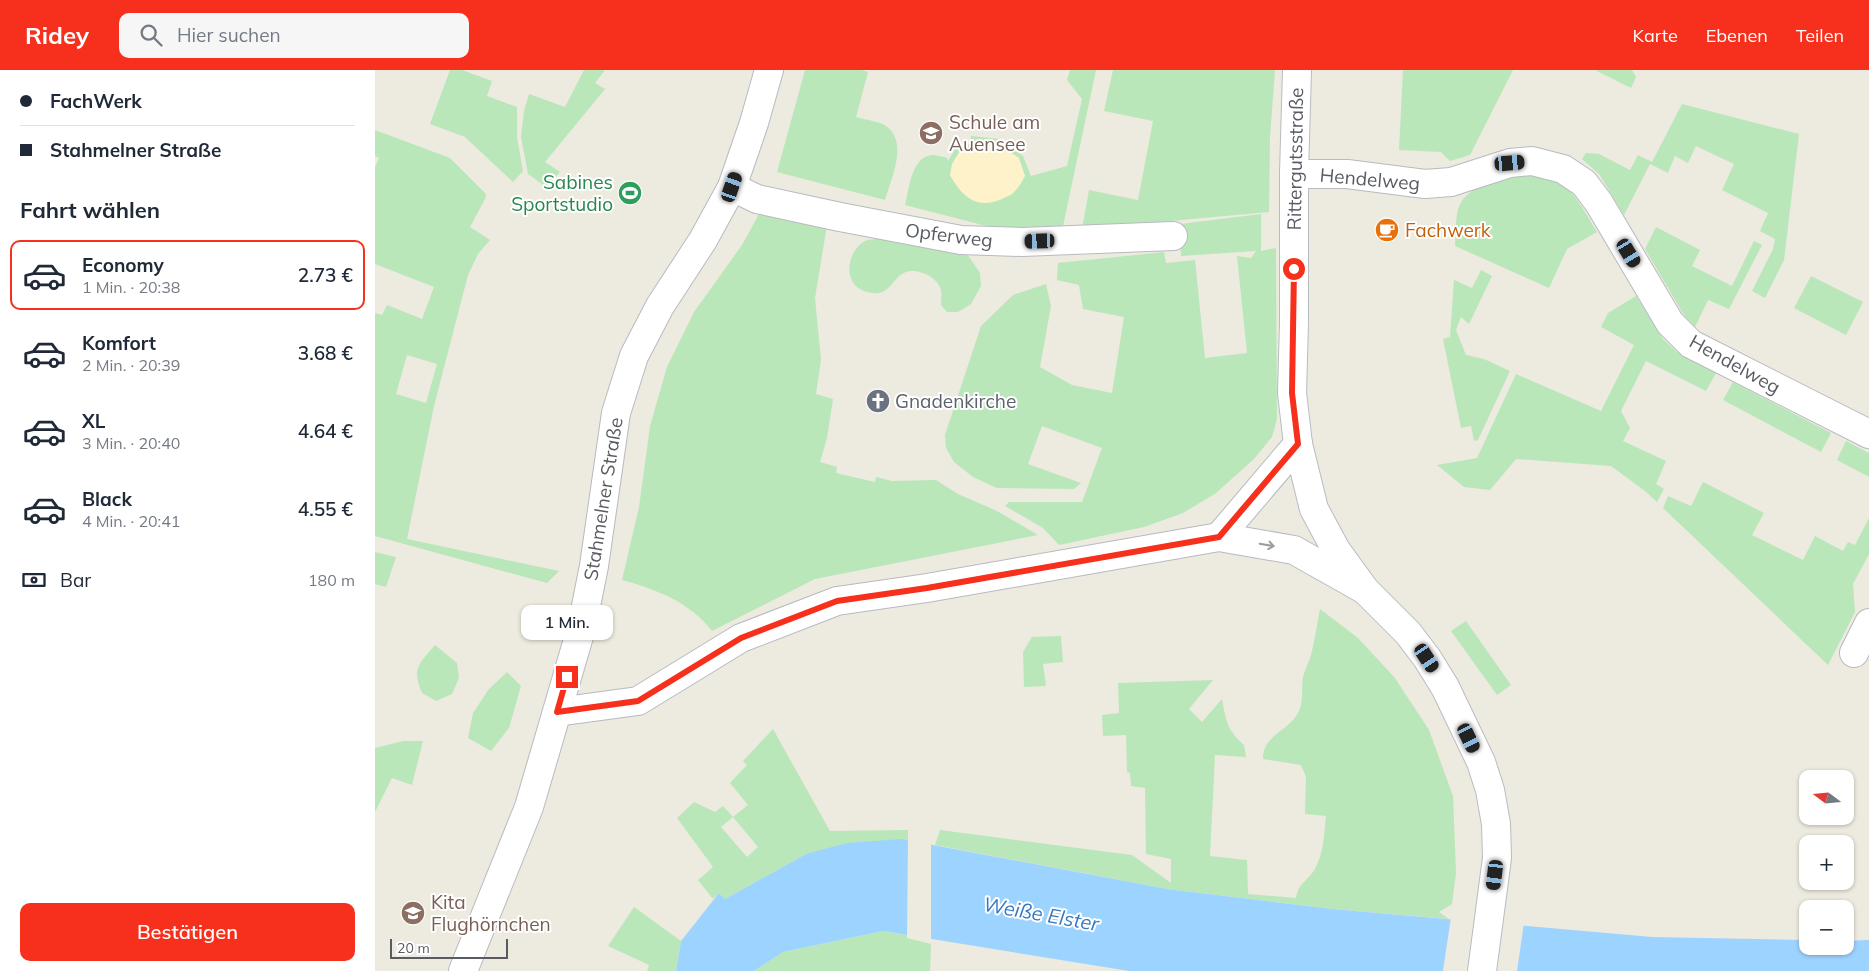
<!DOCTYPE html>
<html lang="de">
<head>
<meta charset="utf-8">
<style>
	:root { --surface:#fff; --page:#f6f6f7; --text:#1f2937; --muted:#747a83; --line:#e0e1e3; --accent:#f6301c }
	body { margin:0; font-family:Mulish,sans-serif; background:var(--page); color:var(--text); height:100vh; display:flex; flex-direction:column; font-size:19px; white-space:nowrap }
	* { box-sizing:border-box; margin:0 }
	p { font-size:16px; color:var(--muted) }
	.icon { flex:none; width:28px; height:28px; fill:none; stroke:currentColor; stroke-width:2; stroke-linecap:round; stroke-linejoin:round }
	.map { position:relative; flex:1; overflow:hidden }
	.panel { display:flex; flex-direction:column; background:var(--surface); width:375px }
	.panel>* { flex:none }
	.top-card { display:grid; align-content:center; height:110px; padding:0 20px; background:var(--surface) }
	.needle { width:32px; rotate:286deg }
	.fabs { position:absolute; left:1424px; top:700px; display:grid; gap:10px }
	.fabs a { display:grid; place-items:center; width:55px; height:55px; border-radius:10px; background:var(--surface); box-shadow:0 1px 4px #0004; font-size:25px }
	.scale { position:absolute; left:15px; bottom:12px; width:118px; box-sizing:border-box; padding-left:5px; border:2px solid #585c62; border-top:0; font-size:14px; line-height:18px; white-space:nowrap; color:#585c62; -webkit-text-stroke:4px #fff; paint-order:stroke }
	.end { position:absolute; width:22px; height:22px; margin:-11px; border:6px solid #f6301c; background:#fff; box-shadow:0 0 0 2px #fff }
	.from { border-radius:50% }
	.bubble { position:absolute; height:35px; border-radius:10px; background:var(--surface); box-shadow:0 1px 4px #0004; font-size:16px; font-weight:600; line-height:35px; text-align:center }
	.car { position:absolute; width:15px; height:30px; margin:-15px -8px; border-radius:6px; box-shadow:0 0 4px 1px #0007; background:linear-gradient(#222 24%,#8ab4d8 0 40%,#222 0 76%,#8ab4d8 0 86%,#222 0) }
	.top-card b { display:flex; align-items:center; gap:18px; height:48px; font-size:19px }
	.top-card b+b { border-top:1px solid var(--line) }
	.top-card i { width:12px; height:12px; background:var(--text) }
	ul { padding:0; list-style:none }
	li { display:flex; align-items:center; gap:15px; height:70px; margin:0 10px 8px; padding:0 10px; border:2px solid transparent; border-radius:10px }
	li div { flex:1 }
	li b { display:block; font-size:19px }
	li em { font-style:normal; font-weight:600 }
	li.selected { border-color:var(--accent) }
	li>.icon { width:45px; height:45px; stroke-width:1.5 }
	h2 { padding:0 20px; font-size:22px; line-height:60px }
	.pay { display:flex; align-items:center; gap:12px; height:55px; padding:0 20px; font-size:19px }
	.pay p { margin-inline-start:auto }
	.primary-button { display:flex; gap:10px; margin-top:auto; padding:10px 20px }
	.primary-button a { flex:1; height:58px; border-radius:10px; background:var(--accent); color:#fff; font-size:20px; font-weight:600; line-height:58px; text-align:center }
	header { display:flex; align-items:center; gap:30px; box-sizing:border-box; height:70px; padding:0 25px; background:var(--accent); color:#fff }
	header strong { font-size:24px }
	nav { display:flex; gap:28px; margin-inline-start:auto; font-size:18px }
	.search { width:350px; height:45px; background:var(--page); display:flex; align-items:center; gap:12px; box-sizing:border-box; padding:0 18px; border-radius:10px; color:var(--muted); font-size:19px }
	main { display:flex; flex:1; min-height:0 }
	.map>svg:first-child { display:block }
	.green { fill:#b9e7ba; fill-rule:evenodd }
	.sand { fill:#fdf2ca }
	.water { fill:#9dd3ff }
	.pier { fill:#edeadf }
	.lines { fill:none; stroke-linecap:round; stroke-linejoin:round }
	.minor-casing { stroke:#b8bac0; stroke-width:30 }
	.secondary-casing { stroke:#b8bcc3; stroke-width:30 }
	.minor { stroke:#fff; stroke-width:28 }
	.secondary { stroke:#fff; stroke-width:28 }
	.oneway { stroke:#9b9da1 }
	.route { stroke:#f6301c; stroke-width:6 }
	.labels { text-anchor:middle; stroke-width:4; stroke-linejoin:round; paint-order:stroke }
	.education-label { font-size:19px; fill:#785e54; stroke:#fff; text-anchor:start }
	.street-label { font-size:19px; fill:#585c62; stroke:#fff }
	.leisure-label { font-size:19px; fill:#27864d; stroke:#fff; text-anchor:end }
	.food-label { font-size:19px; fill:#c56008; stroke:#fff; text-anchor:start }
	.worship-label { font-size:19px; fill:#5b616d; stroke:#fff; text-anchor:start }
	.water-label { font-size:20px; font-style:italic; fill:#3578c2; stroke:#fff }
</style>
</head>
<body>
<header>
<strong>Ridey</strong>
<div class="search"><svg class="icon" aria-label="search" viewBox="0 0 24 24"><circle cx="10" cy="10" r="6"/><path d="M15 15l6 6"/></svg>Hier suchen</div>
<nav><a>Karte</a><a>Ebenen</a><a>Teilen</a></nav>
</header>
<main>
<section class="panel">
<div class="top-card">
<b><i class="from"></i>FachWerk</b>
<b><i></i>Stahmelner Straße</b>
</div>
<h2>Fahrt wählen</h2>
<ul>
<li class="selected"><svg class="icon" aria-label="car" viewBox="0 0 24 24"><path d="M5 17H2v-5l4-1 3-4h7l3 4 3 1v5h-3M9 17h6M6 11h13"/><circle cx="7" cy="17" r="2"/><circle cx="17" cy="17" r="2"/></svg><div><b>Economy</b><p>1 Min. · 20:38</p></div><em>2.73 €</em></li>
<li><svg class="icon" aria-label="car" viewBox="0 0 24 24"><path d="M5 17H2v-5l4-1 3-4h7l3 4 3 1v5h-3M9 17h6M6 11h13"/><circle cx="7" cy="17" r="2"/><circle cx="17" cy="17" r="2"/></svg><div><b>Komfort</b><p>2 Min. · 20:39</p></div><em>3.68 €</em></li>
<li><svg class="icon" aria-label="car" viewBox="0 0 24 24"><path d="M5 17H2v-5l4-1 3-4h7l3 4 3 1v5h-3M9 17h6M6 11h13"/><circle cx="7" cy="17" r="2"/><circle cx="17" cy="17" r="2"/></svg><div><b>XL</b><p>3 Min. · 20:40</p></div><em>4.64 €</em></li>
<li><svg class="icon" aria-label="car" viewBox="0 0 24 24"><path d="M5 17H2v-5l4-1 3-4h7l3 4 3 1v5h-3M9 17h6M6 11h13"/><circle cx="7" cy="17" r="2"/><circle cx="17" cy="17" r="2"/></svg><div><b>Black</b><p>4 Min. · 20:41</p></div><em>4.55 €</em></li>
</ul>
<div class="pay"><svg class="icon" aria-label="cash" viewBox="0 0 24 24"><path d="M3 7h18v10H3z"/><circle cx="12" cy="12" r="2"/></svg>Bar<p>180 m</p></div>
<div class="primary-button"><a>Bestätigen</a></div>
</section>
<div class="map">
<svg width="1494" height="901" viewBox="0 0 1494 901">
	<rect width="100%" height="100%" fill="#edeadf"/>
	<g class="green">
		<path d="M 75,0 L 87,0 L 117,11 L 112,26 L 142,37 L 142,67 L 148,101 L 138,112 L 90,67 L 55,54 Z"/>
		<path d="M 209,0 L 230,0 L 220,13 L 230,19 L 170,92 L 185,102 L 171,117 L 153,104 L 146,67 L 149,41 L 154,24 L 190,37 Z"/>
		<path d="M 430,0 L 487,0 L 493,2 L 481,47 C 490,50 504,51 511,56 C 534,72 516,109 510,130 L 402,102 Z"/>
		<path d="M 695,0 L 721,0 L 687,161 L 623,159 L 530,135 C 534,120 536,87 557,85 C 561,85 568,87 572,88 L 573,91 L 583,74 L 588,77 L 595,74 L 596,66 L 625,69 L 648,86 L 656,106 L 692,96 L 707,29 L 692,10 Z"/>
		<path d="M 738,0 L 900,0 L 895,67 L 894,142 L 707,159 L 714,120 L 763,130 L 778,51 L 729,41 Z"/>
		<path d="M 1028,0 L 1138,0 L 1095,85 L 1075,91 L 1066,82 L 1024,80 Z"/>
		<path d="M 1220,0 L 1257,0 L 1261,7 L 1256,18 Z"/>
		<path d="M 1307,34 L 1424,64 L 1409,190 L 1390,228 L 1377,221 L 1398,179 L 1400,169 L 1385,161 L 1393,143 L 1347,120 L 1359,94 L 1321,76 L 1313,93 L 1300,86 L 1293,103 L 1275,94 L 1249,145 L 1224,104 L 1207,89 L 1211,83 L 1224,84 L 1255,100 L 1263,85 L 1277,92 Z"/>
		<path d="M 0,60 L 75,88 L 111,124 L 110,129 L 95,157 L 115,170 L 103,184 L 93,205 L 59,336 L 32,469 L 184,501 L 172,513 L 0,466 L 0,243 L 7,245 L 12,235 L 47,249 L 59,217 L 0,194 L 0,97 L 4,88 L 0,86 ZM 32,285 L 62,294 L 51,333 L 21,324 Z"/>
		<path d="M 1141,105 C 1194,107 1197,120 1222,162 L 1192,179 L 1174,218 L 1080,176 C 1081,164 1080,151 1083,140 C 1089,116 1121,111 1141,105 Z"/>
		<path d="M 399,141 L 452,155 L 440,228 L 446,290 L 441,324 L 458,329 L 452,368 L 445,392 L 462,397 L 461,403 L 500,412 L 501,407 L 517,411 L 561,410 L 583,424 L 622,441 L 663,465 L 440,509 L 337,561 C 315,532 280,519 247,510 L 264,437 L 275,356 L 292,297 L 319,242 L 367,175 L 384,144 Z"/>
		<path d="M 886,144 L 886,181 L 901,178 L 902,349 L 897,367 L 879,389 L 841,423 L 808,443 L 769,457 L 684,475 L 668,458 L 630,436 L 634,432 L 707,432 L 727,378 L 667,356 L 653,394 L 706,413 L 699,419 L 622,418 L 598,407 L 579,392 L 571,378 L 570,365 L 606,256 L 638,225 L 671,214 L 676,236 L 665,297 L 697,315 L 737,323 L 749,247 L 708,239 L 704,215 L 682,210 L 683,193 L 789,182 L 791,193 L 820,190 L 830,288 L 872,283 L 862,186 L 876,188 L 881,181 L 806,186 L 805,154 Z"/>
		<path d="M 1281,157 L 1325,180 L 1317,196 L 1357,216 L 1379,171 L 1387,175 L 1354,239 L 1333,230 L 1320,257 L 1309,245 L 1270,179 Z"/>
		<path d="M 509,168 L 590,181 L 605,203 L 606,216 L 596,234 L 583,242 L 572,242 L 566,235 C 566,230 567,224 566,220 C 563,208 547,200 535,201 C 515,204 518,231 489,221 C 467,213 472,181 490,171 C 495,169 503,169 509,168 Z"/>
		<path d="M 1106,200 L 1117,206 L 1094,254 L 1086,247 L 1081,260 L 1091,285 L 1109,289 L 1135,301 L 1103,370 L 1099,371 L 1096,356 L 1086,358 L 1068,269 L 1075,267 L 1079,210 L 1097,218 Z"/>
		<path d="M 1436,206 L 1488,232 L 1471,265 L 1419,238 Z"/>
		<path d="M 1261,226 L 1288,269 L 1301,281 L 1341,303 L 1331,321 L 1271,291 L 1246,341 L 1255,358 L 1248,371 L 1291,391 L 1281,414 L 1289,419 L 1282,432 L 1270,421 L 1236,396 L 1141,389 L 1115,420 L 1089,417 L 1062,395 L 1102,388 L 1141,304 L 1226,341 L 1259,275 L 1226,257 L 1233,243 Z"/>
		<path d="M 1358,312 L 1456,363 L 1446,382 L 1348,330 Z"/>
		<path d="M 1471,371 L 1494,383 L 1494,407 L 1462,390 Z"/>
		<path d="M 1328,412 L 1389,443 L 1377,465 L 1428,490 L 1440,466 L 1468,481 L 1473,472 L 1480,475 L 1494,448 L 1494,484 L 1478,514 L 1480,542 L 1453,595 L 1288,438 L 1293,426 L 1316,436 Z"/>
		<path d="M 0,482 L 21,487 L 11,517 L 0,514 Z"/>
		<path d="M 945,539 L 983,568 L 1020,608 L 1054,660 L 1078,726 L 1081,803 L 1077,834 L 1064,842 L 1074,849 L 957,839 L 792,819 L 560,775 L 565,760 L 757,785 L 796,813 L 796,789 L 771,784 L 770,718 L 756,716 L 755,703 L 752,702 L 751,665 L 728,666 L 727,645 L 744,643 L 743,613 L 838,610 L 814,639 L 827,652 L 847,629 C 851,651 852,660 869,675 L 871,687 L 840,685 L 835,786 L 872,790 L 873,824 L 921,828 C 923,813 933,811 940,799 C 949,782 949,765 951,746 L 930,744 L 931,707 L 926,695 L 888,689 C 888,664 915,661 924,641 C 929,629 926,619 928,607 C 930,599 934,592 936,585 C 940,570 942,554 945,539 Z"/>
		<path d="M 1091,551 L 1136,615 L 1122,625 L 1076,561 Z"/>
		<path d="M 686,566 L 688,592 L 668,594 L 671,616 L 649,617 L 648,582 L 657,567 Z"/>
		<path d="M 60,575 L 82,593 L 84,608 L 77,624 L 61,631 L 47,623 C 37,598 43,595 60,575 Z"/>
		<path d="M 132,602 L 146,616 L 134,658 L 116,681 L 93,668 L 98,643 L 114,619 Z"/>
		<path d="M 398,659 L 455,761 L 533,760 L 533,770 L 431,784 L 350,829 L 344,823 L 338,829 L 323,810 L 338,797 L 302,748 L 319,732 L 340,742 L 348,736 L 358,747 L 373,735 L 355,713 L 372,695 L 368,691 ZM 358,747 L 383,777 L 372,787 L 346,757 Z"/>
		<path d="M 28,671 L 48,671 L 37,715 L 17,708 L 0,742 L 0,678 Z"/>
		<path d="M 259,837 L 306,871 L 301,901 L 272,901 L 274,895 L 233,876 Z"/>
		<path d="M 508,861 L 532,865 L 532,868 L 556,874 L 555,901 L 379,901 L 408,882 Z"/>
	</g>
	<path class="sand" d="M 602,72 L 623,74 L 644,88 L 650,106 C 647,111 644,118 639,122 C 637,125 632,126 629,128 C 603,141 587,127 575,105 L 577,94 L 585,81 C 593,80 597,79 602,72 Z"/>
	<path class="water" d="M 526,769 L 792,819 L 957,839 L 1277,867 L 1432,870 L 1432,876 L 1470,876 L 1470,871 L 1494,870 L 1494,901 L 754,901 L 508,861 L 408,882 L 379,901 L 301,901 L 306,871 L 344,823 L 350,829 L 431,784 L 472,773 Z"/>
	<g class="pier">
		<path d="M 533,768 L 556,772 L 556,871 L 532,867 Z"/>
		<path d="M 1076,847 L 1149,853 L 1142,901 L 1068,901 Z"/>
	</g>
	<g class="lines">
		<g class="minor-casing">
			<g id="minor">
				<path d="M 919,104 L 972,104 L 1050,114 L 1076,112 L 1135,93 L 1157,91 L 1188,99 L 1209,113 L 1224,133 L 1295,253 L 1316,274 L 1494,364"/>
				<path d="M 357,117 L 382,129 L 465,147 L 586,170 L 647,172 L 798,166"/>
				<path d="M 844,467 L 923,374"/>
				<path d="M 1479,583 L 1494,553"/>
				<path d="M 182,642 L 263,631 L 366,568 L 462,531 L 552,518 L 844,467 L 919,480 L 990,520"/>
				<path d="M 88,901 L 154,737 L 207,556 L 219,496 L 241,343 L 259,286 L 285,236 L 328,170 L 357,117 L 379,53 L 394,0"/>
			</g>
		</g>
		<g class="secondary-casing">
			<path id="secondary" d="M 922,0 L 919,104 L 919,253 L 917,323 L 923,374 L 939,439 L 961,480 L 990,520 L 1033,563 L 1052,588 L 1070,617 L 1106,692 L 1115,720 L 1121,754 L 1122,788 L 1107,901"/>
		</g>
		<use href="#minor" class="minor"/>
		<use href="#secondary" class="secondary"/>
	</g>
	<defs><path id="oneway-shaft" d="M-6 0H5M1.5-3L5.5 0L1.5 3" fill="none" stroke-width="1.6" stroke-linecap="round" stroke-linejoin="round" transform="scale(1.25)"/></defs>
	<use class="oneway" href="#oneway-shaft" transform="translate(892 475) rotate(10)"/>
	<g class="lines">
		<path class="route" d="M 192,607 L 182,642 L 263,631 L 366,568 L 462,531 L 552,518 L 844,467 L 923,374 L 917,323 L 919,199"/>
	</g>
	<defs>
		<g id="school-disc" transform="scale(1.25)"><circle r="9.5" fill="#8d6e63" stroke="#fff"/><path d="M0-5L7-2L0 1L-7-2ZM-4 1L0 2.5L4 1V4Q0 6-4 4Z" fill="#fff"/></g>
		<g id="stadium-disc" transform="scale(1.25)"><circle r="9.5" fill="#2e9e5b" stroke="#fff"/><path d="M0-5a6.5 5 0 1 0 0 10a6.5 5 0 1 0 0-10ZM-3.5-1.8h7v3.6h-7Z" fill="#fff"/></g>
		<g id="cafe-disc" transform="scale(1.25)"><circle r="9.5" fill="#e8710a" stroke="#fff"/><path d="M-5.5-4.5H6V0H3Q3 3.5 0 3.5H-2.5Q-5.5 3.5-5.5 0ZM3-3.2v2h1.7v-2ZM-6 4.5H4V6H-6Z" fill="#fff"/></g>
		<g id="church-disc" transform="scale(1.25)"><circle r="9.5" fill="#6b7280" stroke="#fff"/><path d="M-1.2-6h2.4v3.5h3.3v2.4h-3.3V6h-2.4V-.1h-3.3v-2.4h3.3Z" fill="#fff"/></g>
	</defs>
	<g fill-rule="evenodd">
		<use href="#school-disc" x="556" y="63"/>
		<use href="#stadium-disc" x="255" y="123"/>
		<use href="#cafe-disc" x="1012" y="160"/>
		<use href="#church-disc" x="503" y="331"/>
		<use href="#school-disc" x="38" y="843"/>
	</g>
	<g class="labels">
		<g class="education-label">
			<text x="574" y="59">Schule am<tspan x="574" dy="22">Auensee</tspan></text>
			<text x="56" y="839">Kita<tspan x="56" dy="22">Flughörnchen</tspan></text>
		</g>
		<g class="street-label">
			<text transform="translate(920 89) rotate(-89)" y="7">Rittergutsstraße</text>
			<text transform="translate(995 109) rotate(5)" y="7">Hendelweg</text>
			<text transform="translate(574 165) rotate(7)" y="7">Opferweg</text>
			<text transform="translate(1360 294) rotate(29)" y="7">Hendelweg</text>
			<text transform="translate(228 429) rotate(-81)" y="7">Stahmelner Straße</text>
		</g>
		<g class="leisure-label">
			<text x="238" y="119">Sabines<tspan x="238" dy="22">Sportstudio</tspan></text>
		</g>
		<g class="food-label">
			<text x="1030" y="167">Fachwerk</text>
		</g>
		<g class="worship-label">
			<text x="520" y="338">Gnadenkirche</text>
		</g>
		<g class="water-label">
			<text transform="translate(666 844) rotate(10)" y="7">Weiße Elster</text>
		</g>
	</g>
</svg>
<div class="fabs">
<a><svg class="needle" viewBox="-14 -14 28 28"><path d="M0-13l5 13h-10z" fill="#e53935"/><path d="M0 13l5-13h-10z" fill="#747a83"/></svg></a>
<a>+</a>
<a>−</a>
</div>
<div class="scale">20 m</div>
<i class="end from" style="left:919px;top:199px"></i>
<i class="end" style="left:192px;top:607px"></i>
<div class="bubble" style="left:146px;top:535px;width:92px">1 Min.</div>
<i class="car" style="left:1135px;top:93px;rotate:85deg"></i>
<i class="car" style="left:357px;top:117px;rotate:19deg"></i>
<i class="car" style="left:665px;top:171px;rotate:268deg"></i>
<i class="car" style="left:1254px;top:183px;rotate:149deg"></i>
<i class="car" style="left:1052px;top:588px;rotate:147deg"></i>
<i class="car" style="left:1094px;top:668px;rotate:154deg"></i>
<i class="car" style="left:1120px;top:805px;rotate:187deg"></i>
</div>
</main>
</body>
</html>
